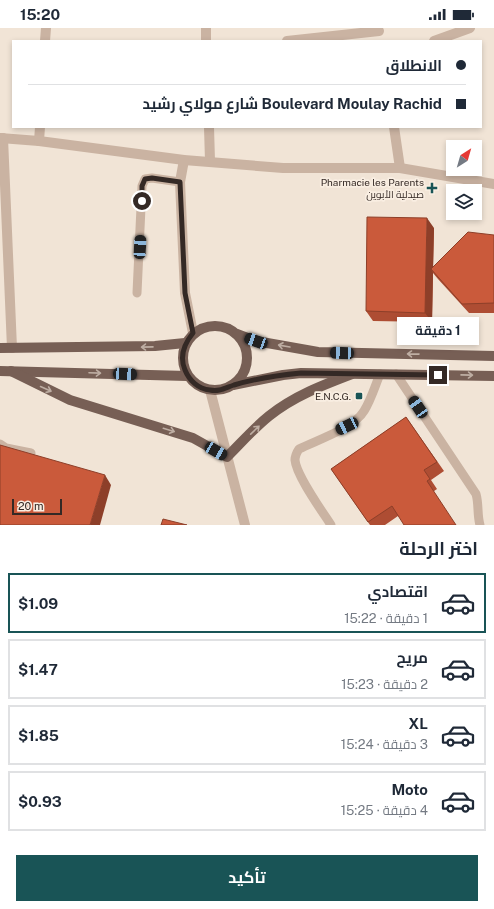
<!DOCTYPE html>
<html lang="ar">
<head>
<meta charset="utf-8">
<style>
	:root { --surface:#fff; --page:#f6f6f7; --text:#1f2937; --muted:#747a83; --line:#e0e1e3; --accent:#195456 }
	body { margin:0; font-family:"Public Sans",Cairo,sans-serif; background:var(--page); color:var(--text); direction:rtl; height:100vh; display:flex; flex-direction:column; font-size:15px; white-space:nowrap }
	* { box-sizing:border-box; margin:0 }
	p { font-size:13px; color:var(--muted) }
	.icon { flex:none; width:22px; height:22px; fill:none; stroke:currentColor; stroke-width:2; stroke-linecap:round; stroke-linejoin:round }
	.map { position:relative; height:497px; overflow:hidden; direction:ltr }
	.details { display:flex; flex-direction:column; background:var(--surface); flex:1 }
	.details>* { flex:none }
	.banner { position:absolute; left:12px; top:12px; width:470px; height:88px; border-radius:0px; box-shadow:0 2px 6px #0003; direction:rtl; display:grid; align-content:center; height:88px; padding:0 16px; background:var(--surface) }
	.needle { width:26px; rotate:37deg }
	.fabs { position:absolute; left:446px; top:112px; display:grid; gap:8px }
	.fabs a { display:grid; place-items:center; width:36px; height:36px; border-radius:0px; background:var(--surface); box-shadow:0 2px 6px #0003; font-size:20px }
	.scale { position:absolute; left:12px; bottom:10px; width:50px; box-sizing:border-box; padding-left:4px; border:2px solid #342925; border-top:0; font-size:11px; line-height:14px; white-space:nowrap; color:#342925; -webkit-text-stroke:3px #f9eee2; paint-order:stroke }
	.end { position:absolute; width:18px; height:18px; margin:-9px; border:5px solid #342925; background:#fff; box-shadow:0 0 0 2px #fff }
	.from { border-radius:50% }
	.bubble { position:absolute; height:28px; border-radius:0px; background:var(--surface); box-shadow:0 2px 6px #0003; font-size:13px; font-weight:700; line-height:28px; text-align:center; direction:rtl }
	.car { position:absolute; width:12px; height:24px; margin:-12px -6px; border-radius:5px; box-shadow:0 0 3px 1px #0007; background:linear-gradient(#222 24%,#8ab4d8 0 40%,#222 0 76%,#8ab4d8 0 86%,#222 0) }
	.banner b { display:flex; align-items:center; gap:14px; height:38px; font-size:15px }
	.banner b+b { border-top:1px solid var(--line) }
	.banner i { width:10px; height:10px; background:var(--text) }
	ul { padding:0; list-style:none }
	li { display:flex; align-items:center; gap:12px; height:60px; margin:0 8px 6px; padding:0 8px; border:2px solid var(--line); border-radius:0px }
	li div { flex:1 }
	li b { display:block; font-size:15px }
	li em { font-style:normal; font-weight:700 }
	li.active { border-color:var(--accent) }
	li>.icon { width:36px; height:36px; stroke-width:1.5 }
	h2 { padding:0 16px; font-size:18px; line-height:48px }
	.primary-button { display:flex; gap:8px; margin-top:auto; padding:8px 16px }
	.primary-button a { flex:1; height:46px; border-radius:0px; background:var(--accent); color:#fff; font-size:16px; font-weight:700; line-height:46px; text-align:center }
	.status { display:flex; justify-content:space-between; align-items:center; height:28px; padding:0 20px; background:var(--surface); direction:ltr }
	.status svg { height:11px; fill:currentColor }
	.map>svg:first-child { display:block }
	.lines { fill:none; stroke-linecap:round; stroke-linejoin:round }
	.service { stroke:#cab3a2; stroke-width:9 }
	.minor { stroke:#cab3a2; stroke-width:10 }
	.primary { stroke:#775f55; stroke-width:10 }
	.wall { fill:#ae4d33 }
	.shaded-wall { fill:#8d3f29 }
	.building { fill:#ca5a3b; stroke:#8d3f29 }
	.oneway { stroke:#beaea3 }
	.route { stroke:#342925; stroke-width:5 }
	.poi-dot { fill:#195456; stroke:#f9eee2; stroke-width:1.5 }
	.labels { text-anchor:middle; stroke-width:3.5; stroke-linejoin:round; paint-order:stroke }
	.poi-label { font-size:10px; fill:#342925; stroke:#f9eee2; text-anchor:end }
</style>
</head>
<body>
<div class="status"><b>15:20</b><svg viewBox="0 0 49 12"><path d="M0 12V9h3v3zM5 12V6h3v6zM10 12V3h3v9zM15 12V0h3v12zM26 1h20v11H26zM47 4h2v5h-2z"/></svg></div>
<div class="map">
<svg width="494" height="497" viewBox="0 0 494 497">
	<rect width="100%" height="100%" fill="#f1e4d6"/>
	<g class="lines">
		<g class="service">
			<path d="M 137,265 L 142,158 L 145,151 L 152,150 L 180,154"/>
			<path d="M 396,346 L 476,466 C 479,476 477,487 480,497"/>
			<path d="M 0,416 L 6,420 L 31,425"/>
			<path d="M 331,497 C 322,483 296,447 295,432 C 295,427 297,424 299,421 C 317,412 354,400 364,383 C 371,372 375,358 380,346"/>
		</g>
		<g class="minor">
			<path d="M 206,0 L 206,13"/>
			<path d="M 45,13 L 46,0"/>
			<path d="M 287,13 L 379,3"/>
			<path d="M 434,13 L 470,0"/>
			<path d="M 209,99 L 210,133"/>
			<path d="M 394,99 L 400,140"/>
			<path d="M 0,110 L 39,113 L 184,132 L 283,140 L 400,140 L 494,156"/>
			<path d="M 3,110 L 12,320"/>
			<path d="M 39,113 L 40,99"/>
			<path d="M 184,132 L 180,154 L 185,265 L 193,305"/>
			<path d="M 210,362 L 245,497"/>
		</g>
		<g class="primary">
			<circle cx="215" cy="330" r="32"/>
			<path d="M 237,306 L 256,313 L 318,324 L 494,328"/>
			<path d="M 0,320 L 155,318 L 185,315"/>
			<path d="M 0,343 L 187,348"/>
			<path d="M 11,343 L 70,372 L 193,410 L 227,429 C 241,415 254,400 269,388 C 294,368 323,357 352,346"/>
			<path d="M 233,357 L 283,347 L 301,345 L 494,348"/>
		</g>
	</g>
	<g class="wall">
		<path d="M 434,200 L 433,239 L 494,207 L 494,285 L 469,285 L 438,251 L 433,245 L 432,294 L 373,293 L 366,283 Z"/>
		<path d="M 406,389 L 444,443 L 431,452 L 437,461 L 385,497 L 370,497 L 331,441 Z"/>
	</g>
	<g class="shaded-wall">
		<path d="M 427,190 L 434,200 L 433,244 L 431,241 L 433,245 L 432,294 L 425,285 Z"/>
		<path d="M 105,447 L 111,457 L 100,497 L 90,497 Z"/>
	</g>
	<g class="building">
		<path d="M 367,189 L 427,190 L 425,285 L 366,283 Z"/>
		<path d="M 468,204 L 494,207 L 494,275 L 462,276 L 431,241 Z"/>
		<path d="M 406,389 L 437,434 L 424,442 L 430,451 L 427,453 L 456,497 L 404,497 L 392,478 L 368,494 L 331,441 Z"/>
		<path d="M 0,417 L 105,447 L 90,497 L 0,497 Z"/>
		<path d="M 163,491 L 187,497 L 161,497 Z"/>
	</g>
	<defs><path id="oneway-shaft" d="M-6 0H5M1.5-3L5.5 0L1.5 3" fill="none" stroke-width="1.6" stroke-linecap="round" stroke-linejoin="round"/></defs>
	<g class="oneway">
		<use href="#oneway-shaft" transform="translate(284 318) rotate(-170)"/>
		<use href="#oneway-shaft" transform="translate(147 319) rotate(179)"/>
		<use href="#oneway-shaft" transform="translate(413 326) rotate(-179)"/>
		<use href="#oneway-shaft" transform="translate(95 345) rotate(2)"/>
		<use href="#oneway-shaft" transform="translate(467 347) rotate(1)"/>
		<use href="#oneway-shaft" transform="translate(46 361) rotate(24)"/>
		<use href="#oneway-shaft" transform="translate(169 402) rotate(17)"/>
		<use href="#oneway-shaft" transform="translate(255 402) rotate(-44)"/>
	</g>
	<g class="lines">
		<path class="route" d="M 142,173 L 142,158 L 145,151 L 152,150 L 180,154 L 185,265 L 193,305 C 184,316 179,328 185,342 C 189,352 198,361 210,362 C 219,364 225,360 234,357 C 254,351 280,347 301,345 L 438,347"/>
	</g>
	<g class="poi-dot">
		<path d="M430 154h4v4h4v4h-4v4h-4v-4h-4v-4h4z"/>
		<rect x="355" y="364" width="8" height="8" rx="2"/>
	</g>
	<g class="labels">
		<g class="poi-label">
			<text x="424" y="158">Pharmacie les Parents<tspan x="424" dy="12">صيدلية الأبوين</tspan></text>
			<text x="351" y="372">E.N.C.G.</text>
		</g>
	</g>
</svg>
<div class="fabs">
<a><svg class="needle" viewBox="-14 -14 28 28"><path d="M0-13l5 13h-10z" fill="#e53935"/><path d="M0 13l5-13h-10z" fill="#747a83"/></svg></a>
<a><svg class="icon" aria-label="layers" viewBox="0 0 24 24"><path d="M12 4l9 5-9 5-9-5zM3 14l9 5 9-5"/></svg></a>
</div>
<div class="scale">20 m</div>
<i class="end from" style="left:142px;top:173px"></i>
<i class="end" style="left:438px;top:347px"></i>
<div class="bubble" style="left:397px;top:289px;width:82px">1 دقيقة</div>
<i class="car" style="left:140px;top:219px;rotate:3deg"></i>
<i class="car" style="left:256px;top:313px;rotate:290deg"></i>
<i class="car" style="left:342px;top:325px;rotate:272deg"></i>
<i class="car" style="left:125px;top:346px;rotate:93deg"></i>
<i class="car" style="left:418px;top:379px;rotate:326deg"></i>
<i class="car" style="left:347px;top:398px;rotate:245deg"></i>
<i class="car" style="left:216px;top:423px;rotate:120deg"></i>
<div class="banner">
<b><i class="from"></i>الانطلاق</b>
<b><i></i>Boulevard Moulay Rachid شارع مولاي رشيد</b>
</div>
</div>
<section class="details">
<h2>اختر الرحلة</h2>
<ul>
<li class="active"><svg class="icon" aria-label="car" viewBox="0 0 24 24"><path d="M5 17H2v-5l4-1 3-4h7l3 4 3 1v5h-3M9 17h6M6 11h13"/><circle cx="7" cy="17" r="2"/><circle cx="17" cy="17" r="2"/></svg><div><b>اقتصادي</b><p>1 دقيقة · 15:22</p></div><em>$1.09</em></li>
<li><svg class="icon" aria-label="car" viewBox="0 0 24 24"><path d="M5 17H2v-5l4-1 3-4h7l3 4 3 1v5h-3M9 17h6M6 11h13"/><circle cx="7" cy="17" r="2"/><circle cx="17" cy="17" r="2"/></svg><div><b>مريح</b><p>2 دقيقة · 15:23</p></div><em>$1.47</em></li>
<li><svg class="icon" aria-label="car" viewBox="0 0 24 24"><path d="M5 17H2v-5l4-1 3-4h7l3 4 3 1v5h-3M9 17h6M6 11h13"/><circle cx="7" cy="17" r="2"/><circle cx="17" cy="17" r="2"/></svg><div><b>XL</b><p>3 دقيقة · 15:24</p></div><em>$1.85</em></li>
<li><svg class="icon" aria-label="car" viewBox="0 0 24 24"><path d="M5 17H2v-5l4-1 3-4h7l3 4 3 1v5h-3M9 17h6M6 11h13"/><circle cx="7" cy="17" r="2"/><circle cx="17" cy="17" r="2"/></svg><div><b>Moto</b><p>4 دقيقة · 15:25</p></div><em>$0.93</em></li>
</ul>
<div class="primary-button"><a>تأكيد</a></div>
</section>
</body>
</html>
